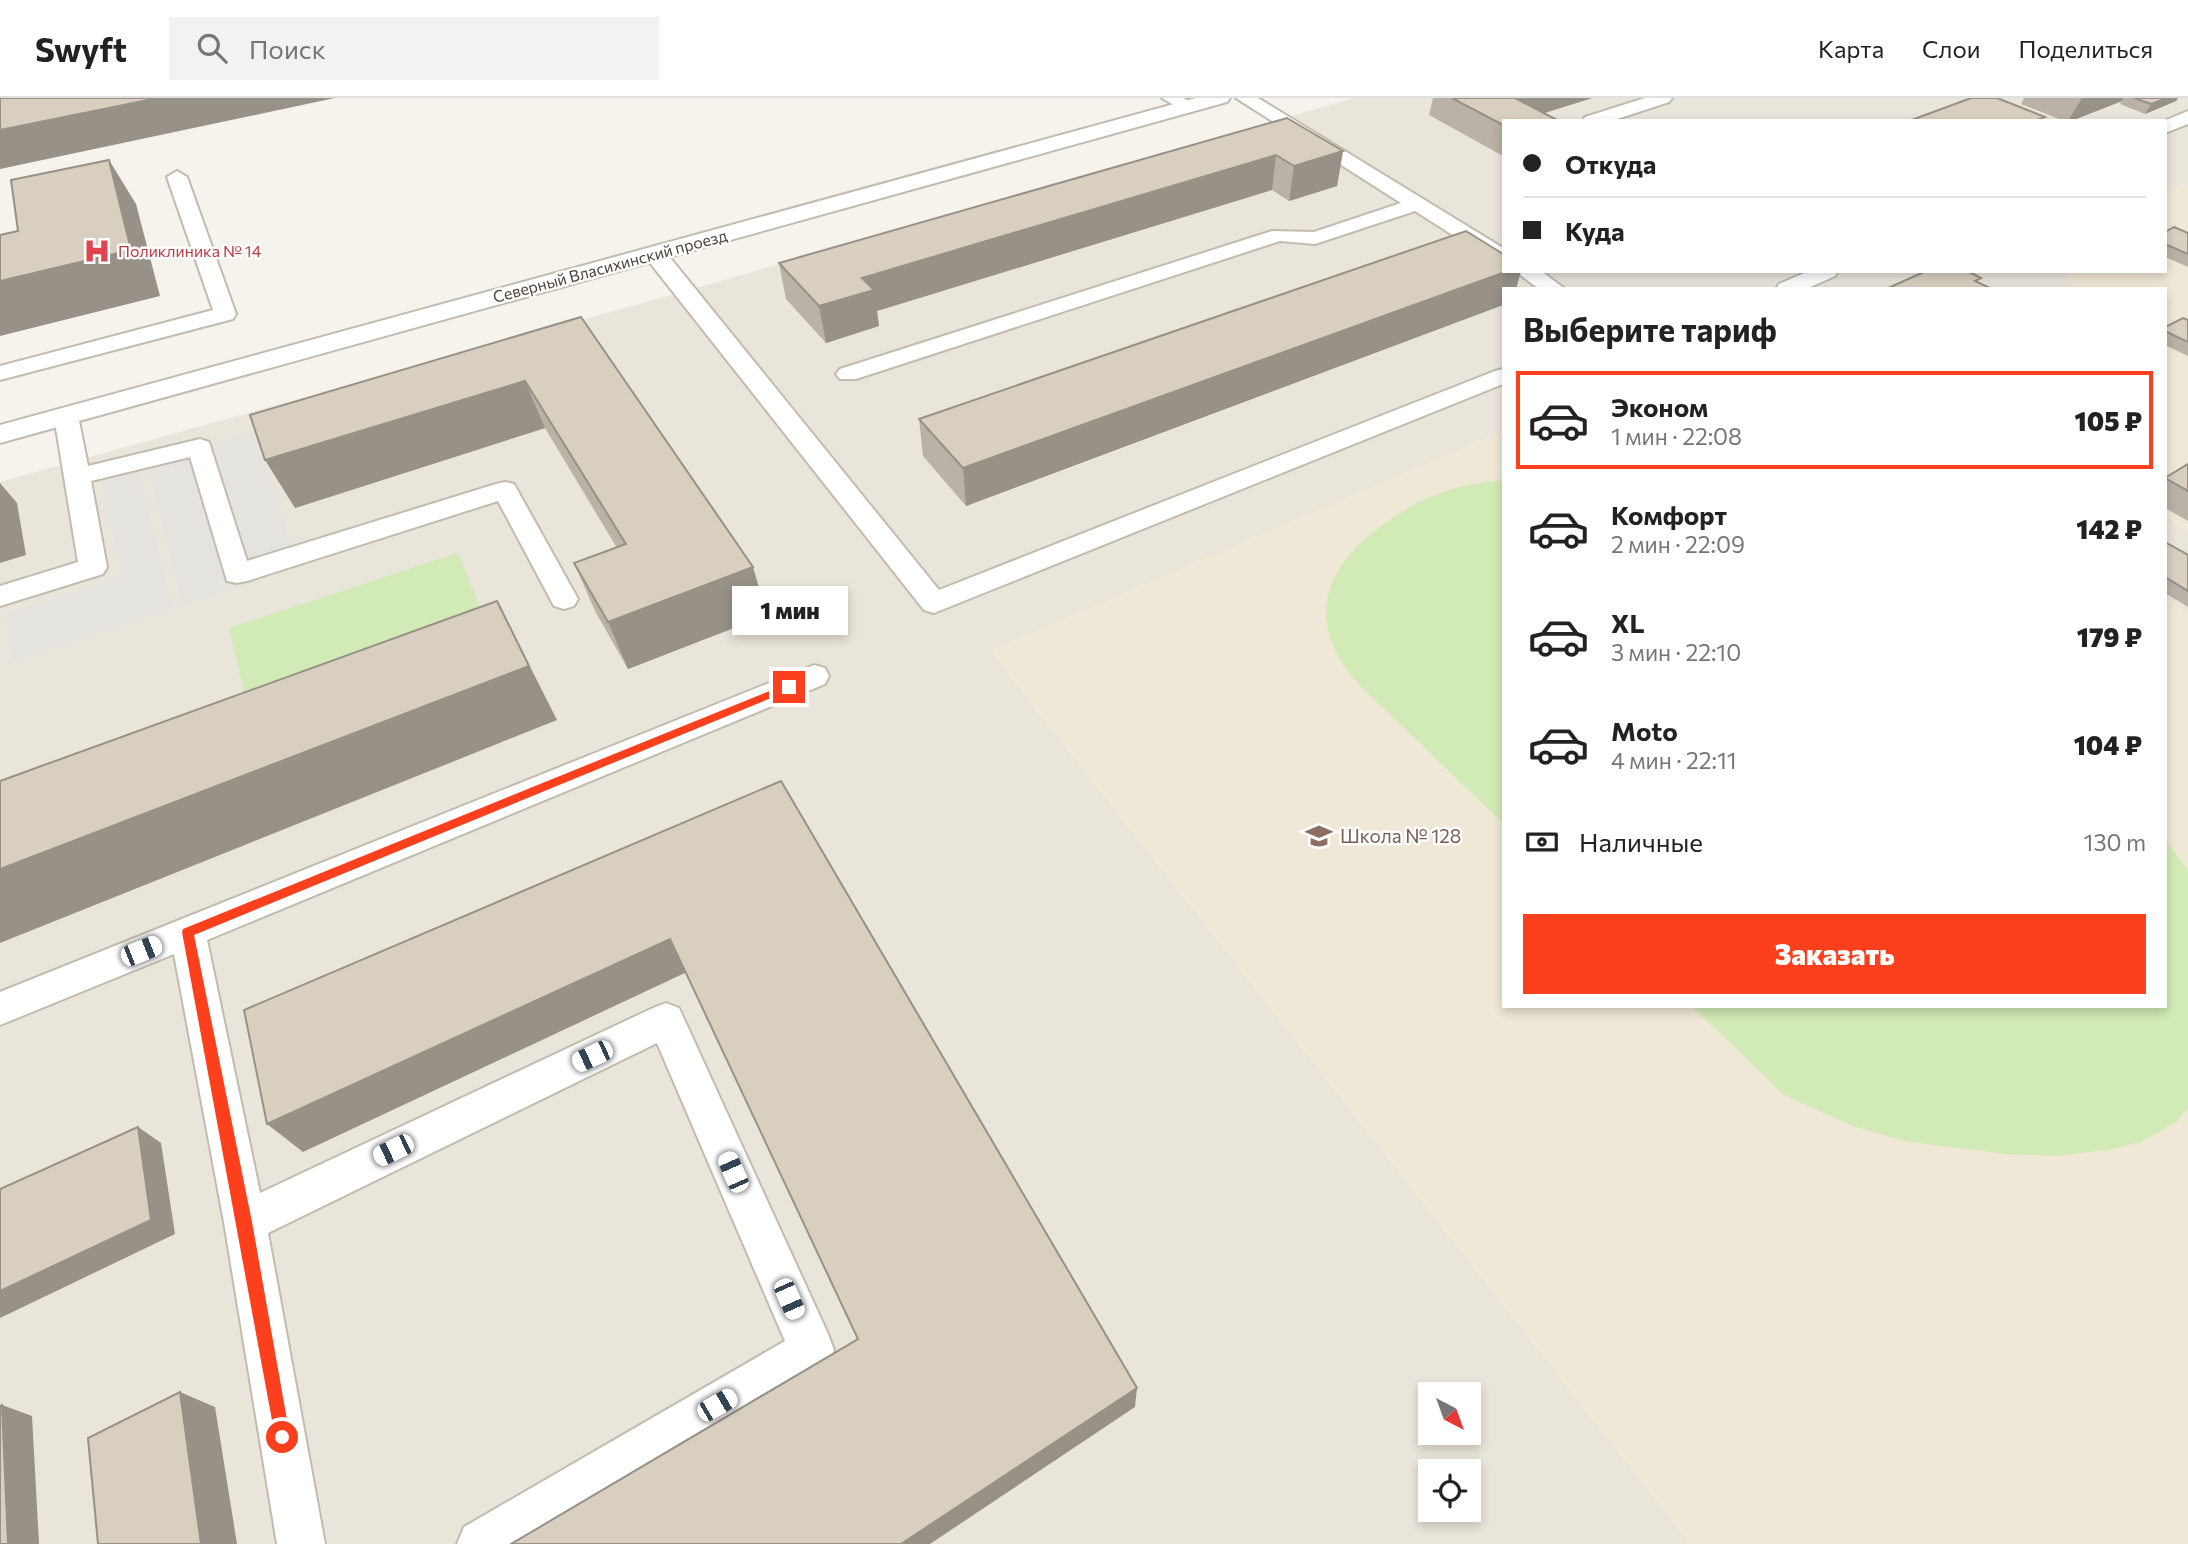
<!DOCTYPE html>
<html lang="ru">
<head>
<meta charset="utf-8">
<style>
	:root { --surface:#fff; --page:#f2f2f2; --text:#222; --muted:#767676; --line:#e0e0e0; --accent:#fc3f1d }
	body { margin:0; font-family:Commissioner,sans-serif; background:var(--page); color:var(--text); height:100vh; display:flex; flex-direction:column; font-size:26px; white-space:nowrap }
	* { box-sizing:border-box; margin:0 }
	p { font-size:23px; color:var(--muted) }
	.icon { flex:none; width:38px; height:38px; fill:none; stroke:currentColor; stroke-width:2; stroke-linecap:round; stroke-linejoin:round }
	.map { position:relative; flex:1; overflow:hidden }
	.sheet { position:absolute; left:1502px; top:189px; width:665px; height:721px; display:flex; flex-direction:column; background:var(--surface); border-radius:0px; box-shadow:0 4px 10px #0003 }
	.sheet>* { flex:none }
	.guide { position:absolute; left:1502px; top:21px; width:665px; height:154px; border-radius:0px; box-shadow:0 4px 10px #0003; display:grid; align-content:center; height:154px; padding:0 21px; background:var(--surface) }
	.needle { width:46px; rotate:139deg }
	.buttons { position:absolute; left:1418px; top:1284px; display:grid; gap:14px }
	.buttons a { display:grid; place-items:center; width:63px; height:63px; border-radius:0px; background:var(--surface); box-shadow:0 4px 10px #0003; font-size:35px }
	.end { position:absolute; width:32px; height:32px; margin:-16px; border:9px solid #fc3f1d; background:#fff; box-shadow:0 0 0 4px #fff }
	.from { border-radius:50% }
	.bubble { position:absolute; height:49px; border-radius:0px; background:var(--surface); box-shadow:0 4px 10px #0003; font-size:23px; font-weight:800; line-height:49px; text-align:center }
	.car { position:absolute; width:21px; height:42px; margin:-21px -10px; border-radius:9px; box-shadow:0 0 5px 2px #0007; background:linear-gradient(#fff 24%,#345 0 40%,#fff 0 76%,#345 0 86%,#fff 0) }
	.guide b { display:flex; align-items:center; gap:24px; height:66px; font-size:26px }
	.guide b+b { border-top:2px solid var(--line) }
	.guide i { width:18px; height:18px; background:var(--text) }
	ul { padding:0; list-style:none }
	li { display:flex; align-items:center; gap:21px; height:98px; margin:0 14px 10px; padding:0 7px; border:4px solid transparent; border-radius:0px }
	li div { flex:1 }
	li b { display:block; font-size:26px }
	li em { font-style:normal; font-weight:800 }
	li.selected { border-color:var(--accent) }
	li>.icon { width:63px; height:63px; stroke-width:1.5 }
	h2 { padding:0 21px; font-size:32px; line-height:84px }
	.pay { display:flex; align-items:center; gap:18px; height:77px; padding:0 21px; font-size:26px }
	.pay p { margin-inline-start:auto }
	.primary-button { display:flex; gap:14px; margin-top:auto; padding:14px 21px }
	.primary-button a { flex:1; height:80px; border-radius:0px; background:var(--accent); color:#fff; font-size:28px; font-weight:800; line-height:80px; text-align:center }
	header { display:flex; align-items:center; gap:42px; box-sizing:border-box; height:98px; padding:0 35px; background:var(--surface); border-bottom:2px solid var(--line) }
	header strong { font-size:33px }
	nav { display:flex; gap:38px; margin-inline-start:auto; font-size:24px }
	.search { width:490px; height:63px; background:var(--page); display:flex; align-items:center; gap:18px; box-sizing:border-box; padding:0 24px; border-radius:0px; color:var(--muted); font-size:26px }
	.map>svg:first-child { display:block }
	.residential { fill:#eae5da; fill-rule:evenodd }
	.education { fill:#efe8d6 }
	.green { fill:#d2eab5 }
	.parking { fill:#e5e3e0 }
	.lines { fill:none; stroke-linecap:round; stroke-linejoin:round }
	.service-casing { stroke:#c2bbae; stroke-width:4 }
	.minor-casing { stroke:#c2bbae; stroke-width:4 }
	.service { fill:#fff; fill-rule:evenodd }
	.minor { fill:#fff; fill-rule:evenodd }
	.wall { fill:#bab2a6 }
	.shaded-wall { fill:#979187 }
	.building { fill:#d8cfc1; stroke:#979187; stroke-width:2 }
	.route { fill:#fc3f1d }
	.labels { text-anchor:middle; stroke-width:5; stroke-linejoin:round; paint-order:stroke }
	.far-health-label { font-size:16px; fill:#be3a42; stroke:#fff; text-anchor:start }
	.far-street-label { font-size:16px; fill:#4b4439; stroke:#fff }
	.education-label { font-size:19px; fill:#785e54; stroke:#fff; text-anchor:start }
</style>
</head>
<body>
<header>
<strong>Swyft</strong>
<div class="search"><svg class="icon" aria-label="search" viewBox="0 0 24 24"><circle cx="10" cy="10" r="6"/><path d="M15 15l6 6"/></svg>Поиск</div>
<nav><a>Карта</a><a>Слои</a><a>Поделиться</a></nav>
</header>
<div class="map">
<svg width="2188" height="1446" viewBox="0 0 2188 1446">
	<rect width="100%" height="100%" fill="#f6f3ec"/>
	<path class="residential" d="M 1354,0 L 2188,0 L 2188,1446 L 0,1446 L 0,384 L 707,187 ZM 1503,23 L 2165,23 L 2165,173 L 1503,173 ZM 1503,191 L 2165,191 L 2165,908 L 1503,908 ZM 1430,1297 L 1468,1297 L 1468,1335 L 1430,1335 ZM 1430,1374 L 1468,1374 L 1468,1412 L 1430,1412 Z"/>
	<g class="education">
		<path d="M 2188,84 L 2188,434 L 2165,421 L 2165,191 L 2074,191 L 2066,173 L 2165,173 L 2165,94 Z"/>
		<path d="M 1503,333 L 1503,908 L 2165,908 L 2165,501 L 2188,514 L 2188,1446 L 1690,1446 L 990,553 Z"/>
	</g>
	<g class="green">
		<path d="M 1503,382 L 1503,725 C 1469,692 1434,659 1400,626 C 1377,603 1347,580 1334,550 C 1315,509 1333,468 1365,441 C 1409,404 1446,387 1503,382 Z"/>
		<path d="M 458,455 L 487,525 L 247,607 L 229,530 Z"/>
		<path d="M 2165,741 L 2188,772 L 2188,1010 L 2176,1024 L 2141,1044 L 2108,1052 L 2057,1058 L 2005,1056 L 1909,1044 L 1853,1028 L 1784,997 L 1692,908 L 2165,908 Z"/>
	</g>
	<g class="parking">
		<path d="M 253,335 L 299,467 L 183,506 L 148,366 Z"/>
		<path d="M 136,369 L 172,510 L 12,564 L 6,516 L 123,478 L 101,380 Z"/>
	</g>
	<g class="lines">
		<g class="service-casing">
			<g id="service">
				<path d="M 1162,0 L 1184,0 L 1195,9 L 1186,14 Z"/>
				<path d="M 1236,0 L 1258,0 L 1503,150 L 1503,165 L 1495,164 L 1415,113 L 1315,146 L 1280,143 L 856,281 L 840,281 L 836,276 L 840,271 L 1272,133 L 1314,134 L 1401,105 Z"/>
				<path d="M 1645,0 L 1672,0 L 1669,4 L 1611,23 L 1583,23 L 1585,19 Z"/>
				<path d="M 2188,13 L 2188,26 L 2165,35 L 2164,23 Z"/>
				<path d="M 177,73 L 187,79 L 236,216 L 233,221 L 0,282 L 0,268 L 213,212 L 167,79 Z"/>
				<path d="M 655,150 L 663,151 L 939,492 L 1495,273 L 1503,271 L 1503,286 L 934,515 L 924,512 L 647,161 L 644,156 L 647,151 Z"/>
				<path d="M 1515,173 L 1541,173 L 1565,191 L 1539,191 Z"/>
				<path d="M 1809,173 L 1838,173 L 1835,178 L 1806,191 L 1776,191 L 1779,186 Z"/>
				<path d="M 66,311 L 75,313 L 78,318 L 88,368 L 200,341 L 209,344 L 247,463 L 496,386 L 505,384 L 514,386 L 578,501 L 574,508 L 564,511 L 554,508 L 498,403 L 247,483 L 237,485 L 227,483 L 190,359 L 91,383 L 107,469 L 103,476 L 0,508 L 0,488 L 78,464 L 54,318 L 57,313 Z"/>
				<path d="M 814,567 L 825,570 L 829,578 L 825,586 L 207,842 L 260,1095 L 653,910 L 666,905 L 679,910 L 828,1236 L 834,1252 L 828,1268 L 527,1446 L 457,1446 L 464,1429 L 785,1243 L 657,945 L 268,1135 L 325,1446 L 277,1446 L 224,1124 L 174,856 L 0,927 L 0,894 Z"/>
			</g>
		</g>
		<g class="minor-casing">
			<path id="minor" d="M 1196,0 L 1230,0 L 1227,4 L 0,345 L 0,327 Z"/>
		</g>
		<use href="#service" class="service"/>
		<use href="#minor" class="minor"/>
	</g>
	<g class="wall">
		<path d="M 1433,0 L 1592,0 L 1544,15 L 1503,23 L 1503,58 L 1429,17 Z"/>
		<path d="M 2024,0 L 2178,0 L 2176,3 L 2145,16 L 2120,6 L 2122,3 L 2071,23 L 2064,23 L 2021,6 Z"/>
		<path d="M 1287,20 L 1343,53 L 1337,88 L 1289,103 L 1272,92 L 877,213 L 879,228 L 826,245 L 786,201 L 779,165 Z"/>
		<path d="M 2165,134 L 2188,135 L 2188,169 L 2165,159 Z"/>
		<path d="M 1521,173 L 1516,191 L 1503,191 L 1503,207 L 966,408 L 923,358 L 919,321 Z"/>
		<path d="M 581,219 L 767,517 L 628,571 L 595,513 L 574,465 L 617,450 L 545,330 L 295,410 Z"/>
		<path d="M 2188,222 L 2188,258 L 2165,247 L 2165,229 Z"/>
		<path d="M 2188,366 L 2188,423 L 2165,410 L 2165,380 Z"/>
		<path d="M 2165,444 L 2188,457 L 2188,509 L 2165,495 Z"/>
	</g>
	<g class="shaded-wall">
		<path d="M 158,0 L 335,0 L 0,71 L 0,32 Z"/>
		<path d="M 1514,0 L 1592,0 L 1519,23 Z"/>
		<path d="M 2082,0 L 2124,0 L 2122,3 L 2071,23 L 2068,23 Z"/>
		<path d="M 2167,0 L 2178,0 L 2176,3 L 2145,16 L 2151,6 Z"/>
		<path d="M 1343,53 L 1337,88 L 1289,103 L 1294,68 Z"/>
		<path d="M 1276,57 L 1272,92 L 877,213 L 879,228 L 826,245 L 819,208 L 862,180 Z"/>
		<path d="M 109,62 L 136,106 L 160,198 L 0,238 L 0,183 Z"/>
		<path d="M 1508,173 L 1521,173 L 1516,191 L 1503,191 L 1503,207 L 966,408 L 963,370 Z"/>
		<path d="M 525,283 L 545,330 L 295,410 L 265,362 Z"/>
		<path d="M 0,385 L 17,405 L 26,457 L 0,465 Z"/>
		<path d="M 753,469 L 767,517 L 628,571 L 608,524 Z"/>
		<path d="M 497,503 L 557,622 L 0,845 L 0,771 Z"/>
		<path d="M 670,841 L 687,874 L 303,1054 L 267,1026 Z"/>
		<path d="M 138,1029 L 161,1045 L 175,1136 L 0,1220 L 0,1193 Z"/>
		<path d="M 1137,1290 L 1135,1309 L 930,1446 L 901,1446 Z"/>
		<path d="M 180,1294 L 215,1309 L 237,1446 L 201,1446 Z"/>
		<path d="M 2,1307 L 32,1318 L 39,1446 L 8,1446 Z"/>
	</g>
	<g class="building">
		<path d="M 0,0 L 158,0 L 0,32 Z"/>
		<path d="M 1452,0 L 1515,0 L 1559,23 L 1503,23 L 1503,27 Z"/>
		<path d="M 1971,0 L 1997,0 L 2045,19 L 2035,23 L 1909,23 Z"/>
		<path d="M 2134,0 L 2167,0 L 2151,6 Z"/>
		<path d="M 1287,20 L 1343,53 L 1294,68 L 1276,57 L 862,180 L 874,192 L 819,208 L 779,165 Z"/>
		<path d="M 109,62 L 131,152 L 0,183 L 0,137 L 18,133 L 11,82 Z"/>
		<path d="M 2174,129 L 2188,135 L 2188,156 L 2165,146 L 2165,134 Z"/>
		<path d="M 1466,133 L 1503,156 L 1503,173 L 1508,173 L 963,370 L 919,321 Z"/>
		<path d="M 1926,173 L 1967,173 L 1981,180 L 1975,183 L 1992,191 L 1886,191 Z"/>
		<path d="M 581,219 L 753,469 L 608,524 L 574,465 L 626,446 L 525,283 L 265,362 L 250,317 Z"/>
		<path d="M 2183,220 L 2188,222 L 2188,244 L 2165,233 L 2165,229 Z"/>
		<path d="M 2188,366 L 2188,393 L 2165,380 Z"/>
		<path d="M 2165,444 L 2188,457 L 2188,493 L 2165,479 Z"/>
		<path d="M 497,503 L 529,568 L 0,771 L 0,683 Z"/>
		<path d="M 781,683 L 1137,1290 L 901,1446 L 511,1446 L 858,1241 L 670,841 L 267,1026 L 244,912 Z"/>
		<path d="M 138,1029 L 151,1122 L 0,1193 L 0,1091 Z"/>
		<path d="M 180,1294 L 201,1446 L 98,1446 L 88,1340 Z"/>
		<path d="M 2,1307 L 8,1446 L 0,1446 L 0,1308 Z"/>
	</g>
	<path class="route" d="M 789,585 L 795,589 L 793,591 L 194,837 L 252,1124 L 290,1339 L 288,1344 L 282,1346 L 276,1344 L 182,834 L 183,831 Z"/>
	<defs>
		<g id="hospital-bare" transform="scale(2.1)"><path d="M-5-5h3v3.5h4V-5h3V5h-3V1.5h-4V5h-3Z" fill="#e0444e" stroke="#fff" stroke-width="2.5" paint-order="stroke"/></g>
		<g id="school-bare" transform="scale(2.1)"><path d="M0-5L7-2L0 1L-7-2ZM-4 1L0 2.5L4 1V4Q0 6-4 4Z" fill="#8d6e63" stroke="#fff" stroke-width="2.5" paint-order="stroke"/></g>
	</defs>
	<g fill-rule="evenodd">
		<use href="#hospital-bare" x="97" y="153"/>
		<use href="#school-bare" x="1319" y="738"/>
	</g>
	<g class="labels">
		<g class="far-health-label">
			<text x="118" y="159">Поликлиника № 14</text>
		</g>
		<g class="far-street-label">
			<text transform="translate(610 168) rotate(-15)" y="6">Северный Власихинский проезд</text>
		</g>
		<g class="education-label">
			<text x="1340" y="745">Школа № 128</text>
		</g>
	</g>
</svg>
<div class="buttons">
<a><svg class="needle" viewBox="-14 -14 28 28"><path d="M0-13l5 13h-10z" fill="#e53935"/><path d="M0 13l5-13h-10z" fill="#767676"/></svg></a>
<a><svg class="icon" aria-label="locate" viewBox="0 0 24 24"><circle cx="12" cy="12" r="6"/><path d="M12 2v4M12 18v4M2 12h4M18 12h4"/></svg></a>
</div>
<i class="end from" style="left:282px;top:1339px"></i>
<i class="end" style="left:789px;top:589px"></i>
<div class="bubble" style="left:732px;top:488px;width:116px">1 мин</div>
<i class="car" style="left:141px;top:853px;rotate:68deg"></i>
<i class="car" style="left:592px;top:958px;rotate:245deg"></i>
<i class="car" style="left:393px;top:1052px;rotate:244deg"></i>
<i class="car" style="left:733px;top:1074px;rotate:336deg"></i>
<i class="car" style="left:789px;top:1201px;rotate:156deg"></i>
<i class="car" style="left:717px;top:1307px;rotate:60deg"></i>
<div class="guide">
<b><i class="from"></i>Откуда</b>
<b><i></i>Куда</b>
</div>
<section class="sheet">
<h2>Выберите тариф</h2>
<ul>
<li class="selected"><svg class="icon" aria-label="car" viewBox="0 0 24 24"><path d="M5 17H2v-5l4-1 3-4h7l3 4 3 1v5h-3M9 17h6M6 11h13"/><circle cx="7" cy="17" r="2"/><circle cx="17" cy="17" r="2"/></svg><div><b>Эконом</b><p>1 мин · 22:08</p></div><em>105 ₽</em></li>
<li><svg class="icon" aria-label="car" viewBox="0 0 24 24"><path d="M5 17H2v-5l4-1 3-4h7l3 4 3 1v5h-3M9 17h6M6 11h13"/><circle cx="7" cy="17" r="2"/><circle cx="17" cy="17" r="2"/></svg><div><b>Комфорт</b><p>2 мин · 22:09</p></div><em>142 ₽</em></li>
<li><svg class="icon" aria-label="car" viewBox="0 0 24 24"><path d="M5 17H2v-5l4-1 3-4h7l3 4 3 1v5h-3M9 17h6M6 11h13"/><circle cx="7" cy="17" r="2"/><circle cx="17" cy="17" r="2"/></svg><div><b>XL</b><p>3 мин · 22:10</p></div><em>179 ₽</em></li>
<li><svg class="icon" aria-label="car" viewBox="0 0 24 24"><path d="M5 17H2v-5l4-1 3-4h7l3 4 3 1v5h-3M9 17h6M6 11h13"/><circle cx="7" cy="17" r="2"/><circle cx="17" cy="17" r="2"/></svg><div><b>Moto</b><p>4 мин · 22:11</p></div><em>104 ₽</em></li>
</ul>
<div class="pay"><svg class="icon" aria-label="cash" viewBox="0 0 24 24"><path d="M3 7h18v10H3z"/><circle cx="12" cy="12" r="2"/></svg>Наличные<p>130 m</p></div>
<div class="primary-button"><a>Заказать</a></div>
</section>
</div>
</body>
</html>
